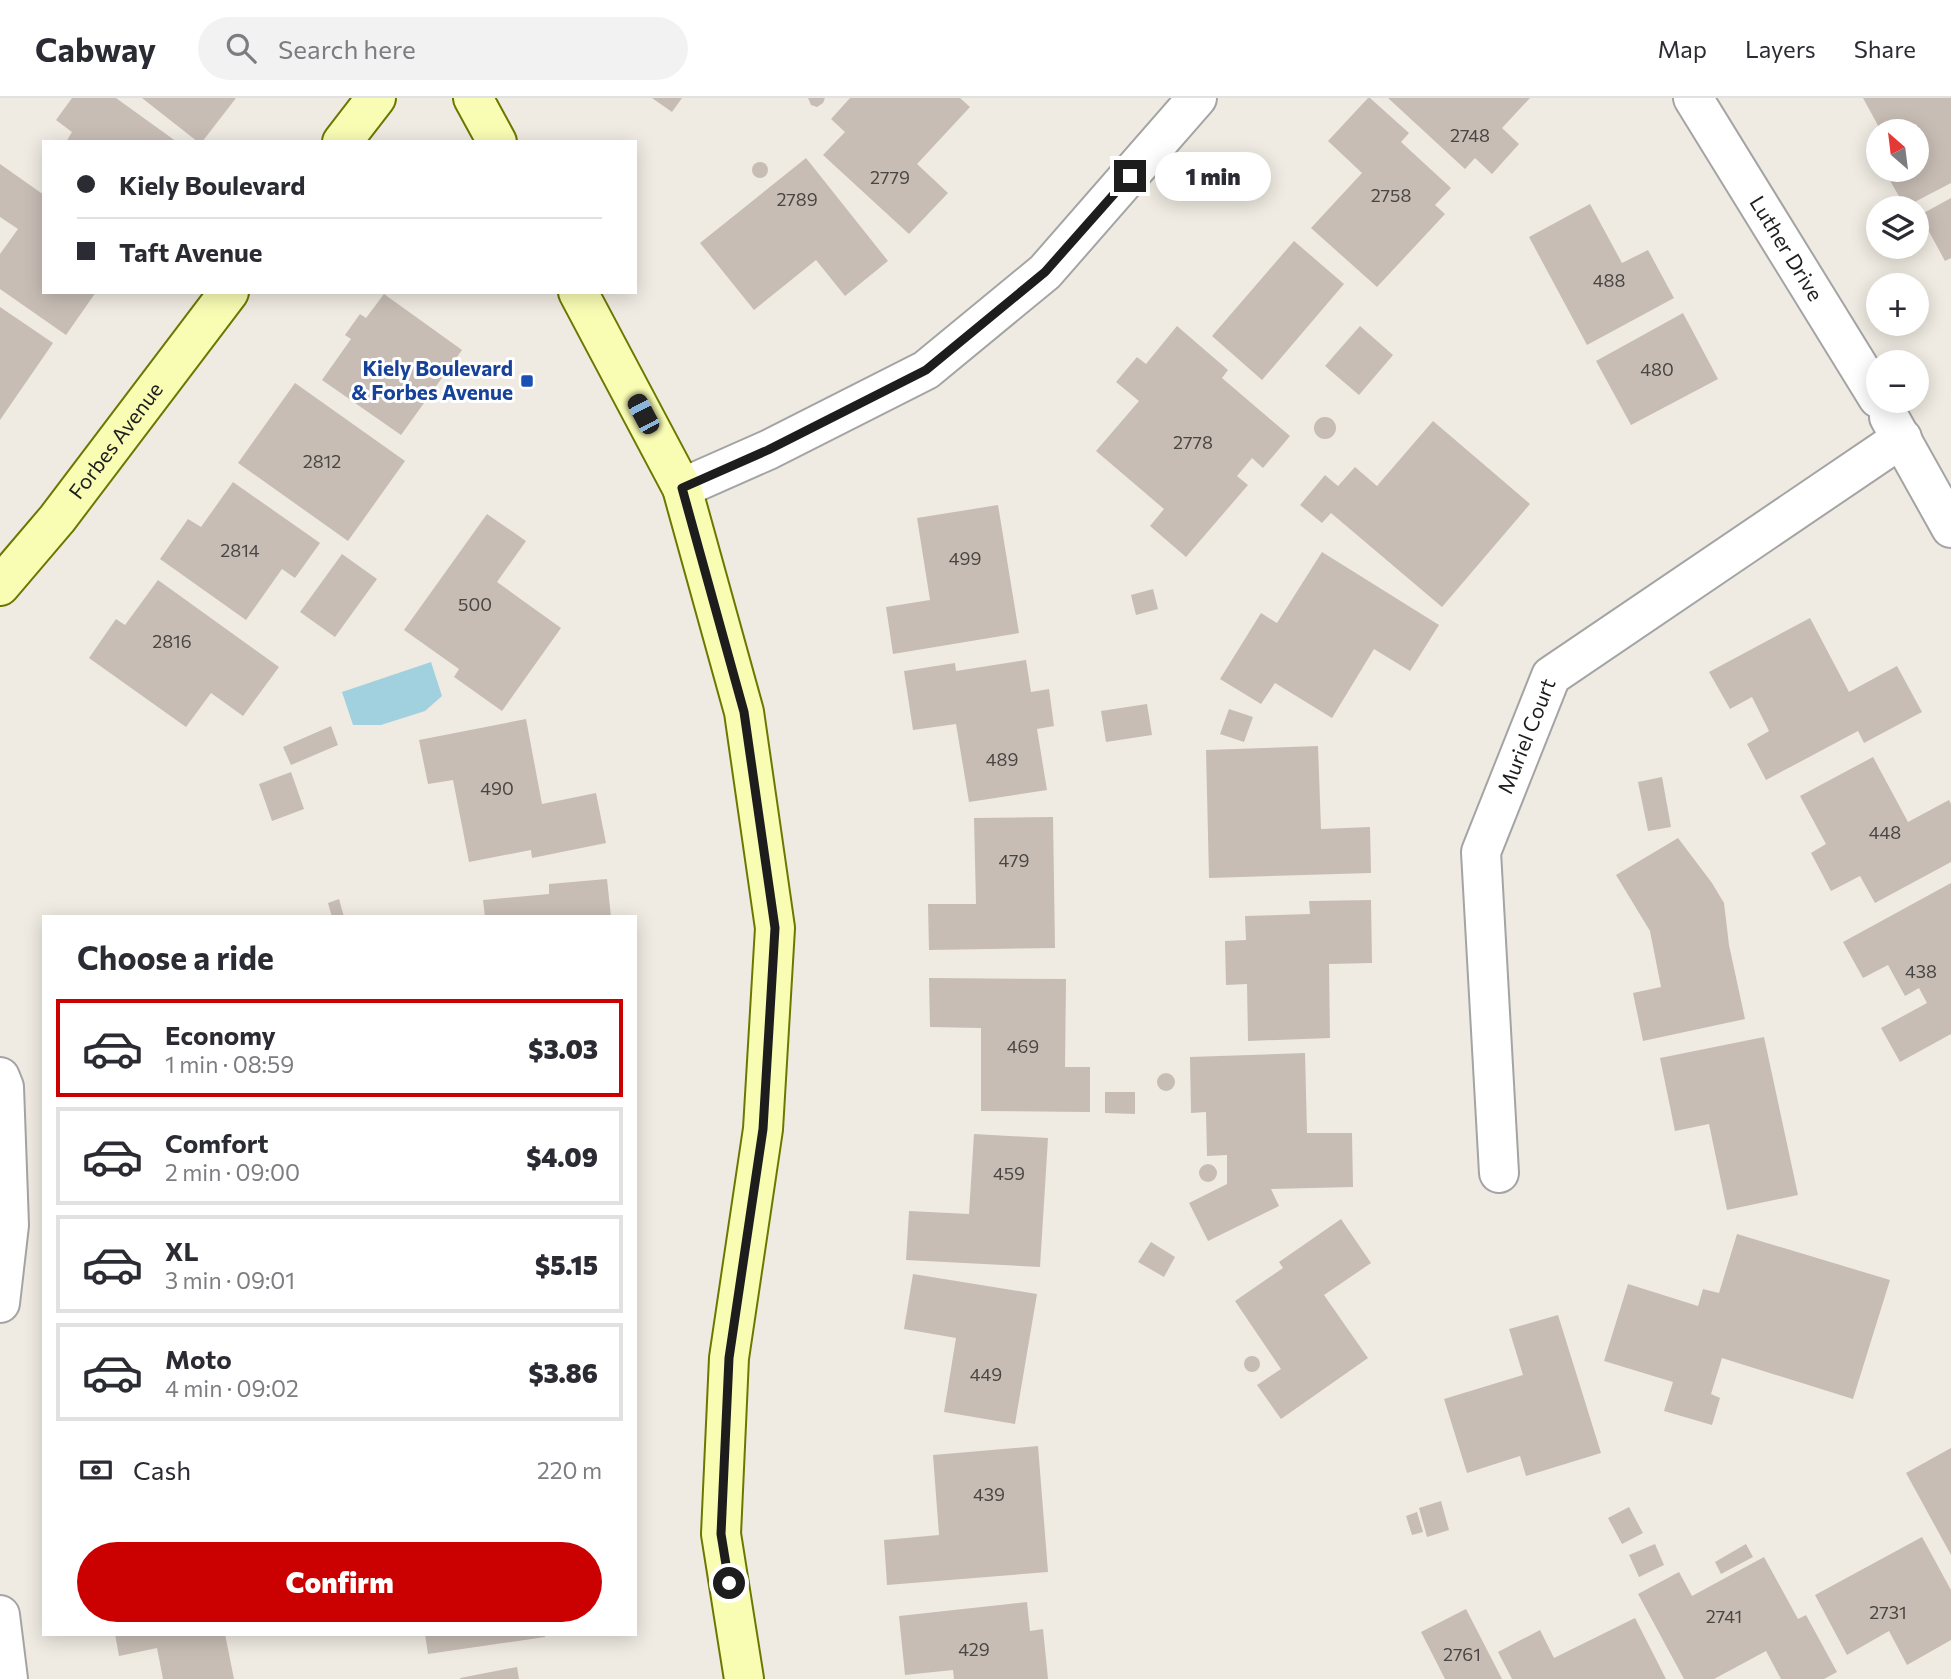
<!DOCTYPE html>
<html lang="en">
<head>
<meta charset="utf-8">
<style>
	:root { --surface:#fff; --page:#f2f2f3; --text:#2b2b33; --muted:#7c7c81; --line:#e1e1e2; --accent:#ca0001 }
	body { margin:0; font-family:Commissioner,sans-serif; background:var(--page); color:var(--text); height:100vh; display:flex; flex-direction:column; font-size:26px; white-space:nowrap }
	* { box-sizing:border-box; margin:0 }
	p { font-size:23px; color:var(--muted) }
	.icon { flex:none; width:38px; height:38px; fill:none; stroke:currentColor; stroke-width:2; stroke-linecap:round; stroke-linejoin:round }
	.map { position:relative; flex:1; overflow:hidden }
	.panel { position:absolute; left:42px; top:817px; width:595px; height:721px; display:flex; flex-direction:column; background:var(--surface); border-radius:0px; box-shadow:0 4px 18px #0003 }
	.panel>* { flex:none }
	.guide { position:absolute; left:42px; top:42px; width:595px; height:154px; border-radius:0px; box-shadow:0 4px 18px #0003; display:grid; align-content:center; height:154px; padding:0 35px; background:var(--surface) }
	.needle { width:46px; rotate:332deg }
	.fabs { position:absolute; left:1866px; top:21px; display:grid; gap:14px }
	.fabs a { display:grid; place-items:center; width:63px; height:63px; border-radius:50%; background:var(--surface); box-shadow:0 4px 18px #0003; font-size:35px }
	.end { position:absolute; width:32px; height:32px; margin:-16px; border:9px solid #1d1d1d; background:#fff; box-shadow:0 0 0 4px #fff }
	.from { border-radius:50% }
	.bubble { position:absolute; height:49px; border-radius:24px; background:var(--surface); box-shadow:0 4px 18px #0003; font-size:23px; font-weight:800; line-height:49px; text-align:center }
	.car { position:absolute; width:21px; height:42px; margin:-21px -10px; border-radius:9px; box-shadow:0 0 5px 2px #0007; background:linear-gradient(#222 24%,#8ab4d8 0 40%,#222 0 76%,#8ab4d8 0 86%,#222 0) }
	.guide b { display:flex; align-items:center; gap:24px; height:66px; font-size:26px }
	.guide b+b { border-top:2px solid var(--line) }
	.guide i { width:18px; height:18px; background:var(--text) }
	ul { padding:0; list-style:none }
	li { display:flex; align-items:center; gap:21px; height:98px; margin:0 14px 10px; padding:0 21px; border:4px solid var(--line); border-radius:0px }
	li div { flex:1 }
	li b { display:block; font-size:26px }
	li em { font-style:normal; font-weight:800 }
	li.current { border-color:var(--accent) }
	li>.icon { width:63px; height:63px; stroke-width:1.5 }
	h2 { padding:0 35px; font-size:32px; line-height:84px }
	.pay { display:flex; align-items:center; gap:18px; height:77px; padding:0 35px; font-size:26px }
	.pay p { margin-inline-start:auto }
	.primary-button { display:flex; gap:14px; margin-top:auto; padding:14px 35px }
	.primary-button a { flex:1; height:80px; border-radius:42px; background:var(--accent); color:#fff; font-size:28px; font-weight:800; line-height:80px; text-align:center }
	header { display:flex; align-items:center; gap:42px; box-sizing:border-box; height:98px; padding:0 35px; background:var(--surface); border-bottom:2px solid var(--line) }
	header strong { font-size:33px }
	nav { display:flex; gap:38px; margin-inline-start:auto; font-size:24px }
	.search { width:490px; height:63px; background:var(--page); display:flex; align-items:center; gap:18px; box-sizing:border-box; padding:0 24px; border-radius:38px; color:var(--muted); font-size:26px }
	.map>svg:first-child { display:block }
	.water { fill:#a1d1de }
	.building { fill:#c7bdb5 }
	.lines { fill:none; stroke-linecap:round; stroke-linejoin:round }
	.street-casing { stroke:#a4a4a4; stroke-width:42 }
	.secondary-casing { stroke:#6b7800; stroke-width:42 }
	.street { stroke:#fff; stroke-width:38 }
	.secondary { stroke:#f9fcb3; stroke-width:38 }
	.route { stroke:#1d1d1d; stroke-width:9 }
	.transit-dot { fill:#1a4fb4; stroke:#fff; stroke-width:2.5 }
	.labels { text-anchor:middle; stroke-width:6; stroke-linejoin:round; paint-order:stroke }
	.number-label { font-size:18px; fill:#484543 }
	.street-label { font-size:21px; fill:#1d1d1d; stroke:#fff }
	.transit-label { font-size:21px; font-weight:bold; fill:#164399; stroke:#fff; text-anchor:end }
</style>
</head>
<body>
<header>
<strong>Cabway</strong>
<div class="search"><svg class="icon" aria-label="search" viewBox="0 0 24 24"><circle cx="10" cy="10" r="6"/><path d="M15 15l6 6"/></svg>Search here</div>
<nav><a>Map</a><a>Layers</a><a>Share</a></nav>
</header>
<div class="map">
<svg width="1951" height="1581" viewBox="0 0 1951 1581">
	<rect width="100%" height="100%" fill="#efebe2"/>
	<path class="water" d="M 431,564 L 442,598 L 425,613 L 381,627 L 353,627 L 342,594 Z"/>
	<g class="building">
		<path d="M 72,0 L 116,0 L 177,44 L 66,44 L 72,34 L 56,22 Z"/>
		<path d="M 142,0 L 236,0 L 202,44 L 198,44 Z"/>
		<path d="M 652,0 L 682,0 L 672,14 Z"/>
		<path d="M 808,0 L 825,0 L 823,5 L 817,9 L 811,7 Z"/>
		<path d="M 850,0 L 960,0 L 970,9 L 917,66 L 948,95 L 909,136 L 823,57 L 845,34 L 831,21 Z"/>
		<path d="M 1368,0 L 1370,0 L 1409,35 L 1401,44 L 1451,90 L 1435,107 L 1445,116 L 1377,189 L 1311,130 L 1362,75 L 1328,43 Z"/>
		<path d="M 1388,0 L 1530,0 L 1502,30 L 1519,46 L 1492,76 L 1475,60 L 1465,71 Z"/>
		<path d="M 1863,0 L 1951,0 L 1951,85 L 1905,109 L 1884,72 L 1916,72 L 1916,40 L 1922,37 L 1916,26 L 1902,33 L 1881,33 Z"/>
		<path d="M 806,60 L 888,163 L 845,198 L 816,162 L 754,212 L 700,145 Z"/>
		<circle cx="760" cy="72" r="8"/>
		<path d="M 0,66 L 44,97 L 44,194 L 96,194 L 66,237 L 0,191 L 0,156 L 18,131 L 0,119 Z"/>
		<path d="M 1951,100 L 1951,160 L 1945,163 L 1920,117 Z"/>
		<path d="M 1590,106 L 1622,165 L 1648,152 L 1674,200 L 1587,247 L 1529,139 Z"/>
		<path d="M 1294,143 L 1344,186 L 1262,282 L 1212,238 Z"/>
		<path d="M 384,196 L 462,252 L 401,337 L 322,282 L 351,241 L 345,237 L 360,216 L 366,220 Z"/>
		<path d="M 0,209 L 53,245 L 0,322 Z"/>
		<path d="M 1683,215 L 1718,281 L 1631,327 L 1596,263 Z"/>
		<path d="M 1177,228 L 1228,272 L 1222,280 L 1290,338 L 1263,370 L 1252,360 L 1237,378 L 1248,387 L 1186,459 L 1150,428 L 1164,411 L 1096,353 L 1139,303 L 1116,284 L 1137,259 L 1146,266 Z"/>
		<path d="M 1360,228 L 1393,257 L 1359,297 L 1325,268 Z"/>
		<path d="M 295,285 L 405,363 L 348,443 L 238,365 Z"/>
		<circle cx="1325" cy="330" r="11"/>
		<path d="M 1433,323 L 1530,406 L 1442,509 L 1331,415 L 1322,425 L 1300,407 L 1325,377 L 1338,388 L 1355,369 L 1377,388 Z"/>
		<path d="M 233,384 L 320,445 L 295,480 L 282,471 L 246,522 L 160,461 L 188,421 L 201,429 Z"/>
		<path d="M 998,407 L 1019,535 L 893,556 L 886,509 L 930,502 L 917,420 Z"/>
		<path d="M 487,416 L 526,443 L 497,484 L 561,530 L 502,613 L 454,579 L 459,571 L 404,532 Z"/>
		<path d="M 1322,454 L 1439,527 L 1410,573 L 1374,551 L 1332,620 L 1275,585 L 1261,606 L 1220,581 L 1261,515 L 1277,525 Z"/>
		<path d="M 342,456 L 377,481 L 335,539 L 300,514 Z"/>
		<path d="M 158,482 L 279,569 L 243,618 L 211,595 L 186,629 L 89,560 L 116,521 L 125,527 Z"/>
		<path d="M 1153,491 L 1158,511 L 1136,517 L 1131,497 Z"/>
		<path d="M 1810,520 L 1849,594 L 1897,568 L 1922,614 L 1864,645 L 1858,633 L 1766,682 L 1747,646 L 1769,633 L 1752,599 L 1730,611 L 1709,574 Z"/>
		<path d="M 1026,562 L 1031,594 L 1049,591 L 1054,628 L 1037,631 L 1047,692 L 969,704 L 956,626 L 913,632 L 904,573 L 955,565 L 956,573 Z"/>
		<path d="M 1147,606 L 1152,637 L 1106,644 L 1101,613 Z"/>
		<path d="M 1229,611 L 1253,619 L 1244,644 L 1220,636 Z"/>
		<path d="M 526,621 L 542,706 L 596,695 L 606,745 L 532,760 L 531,752 L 469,764 L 453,682 L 428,686 L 419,642 Z"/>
		<path d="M 331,628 L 338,647 L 291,667 L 283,649 Z"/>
		<path d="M 1318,648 L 1321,731 L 1370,729 L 1371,775 L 1209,780 L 1206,652 Z"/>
		<path d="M 1873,659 L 1908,724 L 1949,702 L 1951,706 L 1951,764 L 1875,805 L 1860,778 L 1831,793 L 1811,755 L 1826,746 L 1800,698 Z"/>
		<path d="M 291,674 L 304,711 L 272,723 L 259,686 Z"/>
		<path d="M 1662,679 L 1671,729 L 1648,733 L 1638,684 Z"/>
		<path d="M 1053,719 L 1055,850 L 929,852 L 928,806 L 976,806 L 974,720 Z"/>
		<path d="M 1678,740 L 1712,785 L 1724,805 L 1729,847 L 1745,921 L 1643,943 L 1633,895 L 1661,889 L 1650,833 L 1616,777 Z"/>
		<path d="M 607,781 L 611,819 L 485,819 L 483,802 L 549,796 L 549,786 Z"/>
		<path d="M 1951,785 L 1951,936 L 1900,964 L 1881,930 L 1927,905 L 1919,890 L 1905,898 L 1888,867 L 1863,880 L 1843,844 Z"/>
		<path d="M 339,801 L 344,819 L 332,819 L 328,805 Z"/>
		<path d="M 1371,802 L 1372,865 L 1329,866 L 1330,940 L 1248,943 L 1247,886 L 1226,887 L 1225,843 L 1246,842 L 1245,818 L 1310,816 L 1309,803 Z"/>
		<path d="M 929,880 L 1066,881 L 1065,969 L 1090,969 L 1090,1014 L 981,1013 L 981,930 L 930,929 Z"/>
		<path d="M 1764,939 L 1798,1097 L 1727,1112 L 1709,1026 L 1675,1033 L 1660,960 Z"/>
		<path d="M 1305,955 L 1307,1035 L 1352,1035 L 1353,1089 L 1271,1091 L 1279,1108 L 1208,1143 L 1189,1105 L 1227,1086 L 1227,1057 L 1207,1058 L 1206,1014 L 1191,1015 L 1190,959 Z"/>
		<circle cx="1166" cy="984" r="9"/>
		<path d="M 1105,994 L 1135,994 L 1135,1016 L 1105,1015 Z"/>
		<path d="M 974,1036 L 1048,1040 L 1040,1169 L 906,1162 L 909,1113 L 969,1116 Z"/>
		<circle cx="1208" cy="1075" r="9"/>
		<path d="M 1341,1121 L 1371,1165 L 1324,1197 L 1368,1260 L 1281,1321 L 1257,1287 L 1281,1271 L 1235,1203 L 1283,1170 L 1279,1164 Z"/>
		<path d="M 1737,1136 L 1890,1182 L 1853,1301 L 1722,1260 L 1711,1296 L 1720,1300 L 1712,1327 L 1664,1313 L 1673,1284 L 1604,1263 L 1628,1186 L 1698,1208 L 1703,1191 L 1719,1195 Z"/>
		<path d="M 1151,1144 L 1175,1159 L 1164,1179 L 1138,1164 Z"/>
		<path d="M 913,1176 L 1037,1196 L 1015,1326 L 944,1314 L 956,1240 L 904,1231 Z"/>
		<path d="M 1558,1217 L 1601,1355 L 1526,1378 L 1520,1358 L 1467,1375 L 1444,1301 L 1523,1277 L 1509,1231 Z"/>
		<circle cx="1252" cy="1266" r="8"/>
		<path d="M 1038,1348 L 1048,1474 L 887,1487 L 884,1442 L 939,1437 L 933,1357 Z"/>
		<path d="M 1951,1350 L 1951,1457 L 1906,1375 Z"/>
		<path d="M 1441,1403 L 1449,1432 L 1427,1439 L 1419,1410 Z"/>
		<path d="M 1629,1409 L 1643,1435 L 1622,1446 L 1608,1420 Z"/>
		<path d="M 1417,1414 L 1423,1434 L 1412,1437 L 1406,1418 Z"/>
		<path d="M 1922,1439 L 1951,1492 L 1951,1542 L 1907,1567 L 1889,1533 L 1847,1557 L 1815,1497 Z"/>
		<path d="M 1655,1446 L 1664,1467 L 1639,1479 L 1629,1457 Z"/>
		<path d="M 1746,1446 L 1753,1459 L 1721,1476 L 1715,1464 Z"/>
		<path d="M 1764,1459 L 1798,1521 L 1806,1517 L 1837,1574 L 1824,1581 L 1781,1581 L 1766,1553 L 1714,1581 L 1684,1581 L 1638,1496 L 1679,1474 L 1692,1498 Z"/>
		<path d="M 1027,1504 L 1030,1533 L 1043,1531 L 1048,1581 L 954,1581 L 953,1572 L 905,1577 L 899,1518 Z"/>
		<path d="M 1466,1511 L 1502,1581 L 1445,1581 L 1421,1534 Z"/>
		<path d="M 1635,1520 L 1666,1581 L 1512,1581 L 1498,1554 L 1540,1532 L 1554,1560 Z"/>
		<path d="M 115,1536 L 225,1536 L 234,1581 L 163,1581 L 157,1550 L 119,1558 Z"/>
		<path d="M 425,1536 L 545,1536 L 545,1539 L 428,1556 Z"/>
		<path d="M 517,1569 L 519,1581 L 460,1581 L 460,1580 Z"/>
	</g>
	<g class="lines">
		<g class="street-casing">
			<g id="street">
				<path id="s1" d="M 1693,0 L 1878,300"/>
				<path d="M 1889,319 L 1951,430"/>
				<path d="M 682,390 L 768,352 L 926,272 L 1045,174 L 1197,0"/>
				<path d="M 0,979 L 4,989 L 9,1127 L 0,1205"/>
				<path id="s2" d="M 1499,1075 L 1481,754 L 1551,578 L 1902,340"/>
				<path d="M 0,1517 L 8,1581"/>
			</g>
		</g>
		<g class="secondary-casing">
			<g id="secondary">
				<path d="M 473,0 L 497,44"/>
				<path d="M 342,44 L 376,0"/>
				<path d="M 578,194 L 682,390 L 744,614 L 775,830 L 763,1031 L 729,1260 L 721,1436 L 744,1581"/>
				<path id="s3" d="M 0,488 L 57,421 L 229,194"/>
			</g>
		</g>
		<use href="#street" class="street"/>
		<use href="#secondary" class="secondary"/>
	</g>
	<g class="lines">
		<path class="route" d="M 729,1485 L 721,1436 L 729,1260 L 763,1031 L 775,830 L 744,614 L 682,390 L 768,352 L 926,272 L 1045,174 L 1130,78"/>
	</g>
	<rect class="transit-dot" x="520" y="276" width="14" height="14" rx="3.5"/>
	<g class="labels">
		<g class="number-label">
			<text x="1470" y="44">2748</text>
			<text x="890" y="86">2779</text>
			<text x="1391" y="104">2758</text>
			<text x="797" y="108">2789</text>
			<text x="1609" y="189">488</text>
			<text x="1657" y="278">480</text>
			<text x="1193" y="351">2778</text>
			<text x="322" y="370">2812</text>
			<text x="240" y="459">2814</text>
			<text x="965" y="467">499</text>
			<text x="475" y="513">500</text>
			<text x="172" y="550">2816</text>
			<text x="1002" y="668">489</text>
			<text x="497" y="697">490</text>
			<text x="1885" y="741">448</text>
			<text x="1014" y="769">479</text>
			<text x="1921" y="880">438</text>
			<text x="1023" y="955">469</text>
			<text x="1009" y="1082">459</text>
			<text x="986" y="1283">449</text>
			<text x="989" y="1403">439</text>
			<text x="1888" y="1521">2731</text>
			<text x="1724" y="1525">2741</text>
			<text x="974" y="1558">429</text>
			<text x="1462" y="1563">2761</text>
		</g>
		<g class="street-label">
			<text dy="7" stroke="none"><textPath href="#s1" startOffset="177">Luther Drive</textPath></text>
			<text dy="7" stroke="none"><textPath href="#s3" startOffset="186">Forbes Avenue</textPath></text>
			<text dy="7" stroke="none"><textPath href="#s2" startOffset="446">Muriel Court</textPath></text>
		</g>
		<g class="transit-label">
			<text x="513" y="278">Kiely Boulevard<tspan x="513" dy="24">&amp; Forbes Avenue</tspan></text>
		</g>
	</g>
</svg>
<div class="fabs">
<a><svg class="needle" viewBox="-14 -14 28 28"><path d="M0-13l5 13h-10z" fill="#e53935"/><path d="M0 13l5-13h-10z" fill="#7c7c81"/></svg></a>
<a><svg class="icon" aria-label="layers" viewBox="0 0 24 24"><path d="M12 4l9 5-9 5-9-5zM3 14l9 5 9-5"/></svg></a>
<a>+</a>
<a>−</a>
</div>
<i class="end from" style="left:729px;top:1485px"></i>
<i class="end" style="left:1130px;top:78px"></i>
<div class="bubble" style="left:1155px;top:54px;width:116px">1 min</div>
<i class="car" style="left:643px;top:316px;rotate:332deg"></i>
<div class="guide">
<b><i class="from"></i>Kiely Boulevard</b>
<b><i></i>Taft Avenue</b>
</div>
<section class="panel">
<h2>Choose a ride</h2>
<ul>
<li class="current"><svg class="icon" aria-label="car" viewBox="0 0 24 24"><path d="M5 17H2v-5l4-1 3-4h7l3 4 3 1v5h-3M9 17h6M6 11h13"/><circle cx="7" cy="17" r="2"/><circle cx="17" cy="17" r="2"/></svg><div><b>Economy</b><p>1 min · 08:59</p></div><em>$3.03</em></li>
<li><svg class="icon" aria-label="car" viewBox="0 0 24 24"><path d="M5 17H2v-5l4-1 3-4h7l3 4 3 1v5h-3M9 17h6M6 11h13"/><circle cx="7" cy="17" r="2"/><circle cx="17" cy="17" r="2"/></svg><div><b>Comfort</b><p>2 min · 09:00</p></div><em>$4.09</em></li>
<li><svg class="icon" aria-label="car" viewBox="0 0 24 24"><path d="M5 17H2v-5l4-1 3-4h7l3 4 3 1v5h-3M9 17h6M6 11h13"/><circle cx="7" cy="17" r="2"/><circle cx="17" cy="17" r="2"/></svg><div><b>XL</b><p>3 min · 09:01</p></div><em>$5.15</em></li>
<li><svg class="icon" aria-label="car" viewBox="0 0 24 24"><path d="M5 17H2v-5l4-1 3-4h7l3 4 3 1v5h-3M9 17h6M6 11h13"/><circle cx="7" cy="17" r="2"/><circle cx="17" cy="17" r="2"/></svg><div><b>Moto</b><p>4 min · 09:02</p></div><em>$3.86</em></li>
</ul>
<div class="pay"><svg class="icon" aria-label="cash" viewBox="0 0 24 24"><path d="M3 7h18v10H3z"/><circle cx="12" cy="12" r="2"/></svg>Cash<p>220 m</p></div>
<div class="primary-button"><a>Confirm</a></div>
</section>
</div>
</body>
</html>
